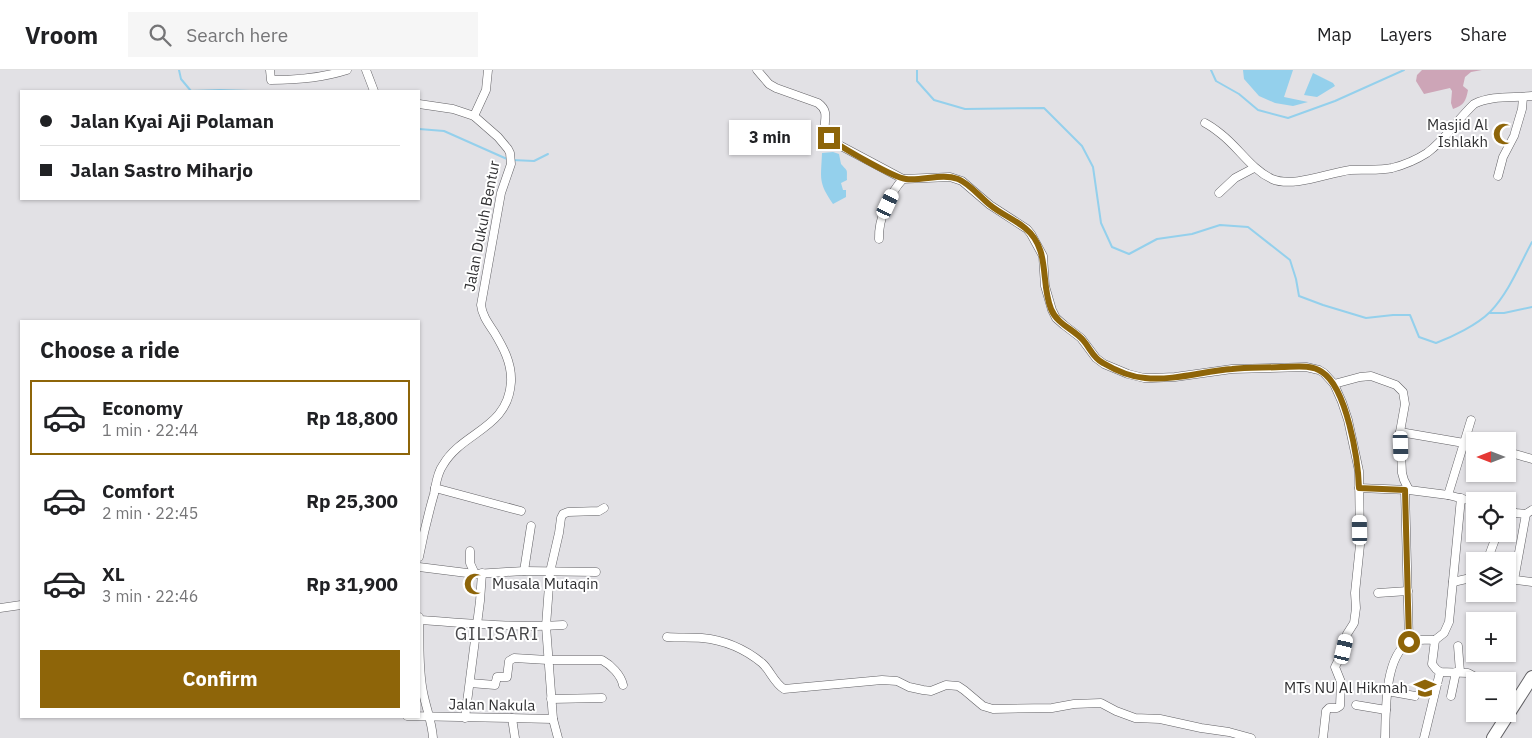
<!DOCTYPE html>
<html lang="en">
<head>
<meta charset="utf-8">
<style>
	:root { --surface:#fff; --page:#f6f6f6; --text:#202124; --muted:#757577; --line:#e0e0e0; --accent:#8e6509 }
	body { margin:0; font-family:"IBM Plex Sans",sans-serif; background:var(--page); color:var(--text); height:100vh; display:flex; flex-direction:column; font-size:19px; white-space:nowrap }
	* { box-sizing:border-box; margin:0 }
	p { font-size:16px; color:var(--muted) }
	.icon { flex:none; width:28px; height:28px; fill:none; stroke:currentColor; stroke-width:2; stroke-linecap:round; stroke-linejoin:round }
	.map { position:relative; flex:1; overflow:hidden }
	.details { position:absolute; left:20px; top:250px; width:400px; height:398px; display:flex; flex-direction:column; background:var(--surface); border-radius:0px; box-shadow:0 1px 4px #0004 }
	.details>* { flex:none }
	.banner { position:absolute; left:20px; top:20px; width:400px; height:110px; border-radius:0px; box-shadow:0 1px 4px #0004; display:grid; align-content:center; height:110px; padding:0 20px; background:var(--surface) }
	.needle { width:32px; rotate:270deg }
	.controls { position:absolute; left:1466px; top:362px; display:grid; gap:10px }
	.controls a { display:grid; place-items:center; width:50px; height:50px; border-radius:0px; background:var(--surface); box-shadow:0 1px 4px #0004; font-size:25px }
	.end { position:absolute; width:22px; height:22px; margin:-11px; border:6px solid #8e6509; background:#fff; box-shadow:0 0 0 2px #fff }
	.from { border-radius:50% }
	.bubble { position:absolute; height:35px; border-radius:0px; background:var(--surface); box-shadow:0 1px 4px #0004; font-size:16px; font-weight:800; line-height:35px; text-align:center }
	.car { position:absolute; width:15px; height:30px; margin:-15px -8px; border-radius:6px; box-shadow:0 0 4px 1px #0007; background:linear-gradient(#fff 24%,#345 0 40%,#fff 0 76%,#345 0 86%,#fff 0) }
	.banner b { display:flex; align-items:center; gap:18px; height:48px; font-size:19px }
	.banner b+b { border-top:1px solid var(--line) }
	.banner i { width:12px; height:12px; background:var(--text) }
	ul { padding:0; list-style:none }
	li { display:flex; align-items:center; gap:15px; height:75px; margin:0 10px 8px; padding:0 10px; border:2px solid transparent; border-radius:0px }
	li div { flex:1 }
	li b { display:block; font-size:19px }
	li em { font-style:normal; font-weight:800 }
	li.on { border-color:var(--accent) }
	li>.icon { width:45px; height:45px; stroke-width:1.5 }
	h2 { padding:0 20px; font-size:22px; line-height:60px }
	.button { display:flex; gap:10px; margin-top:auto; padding:10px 20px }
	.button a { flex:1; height:58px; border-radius:0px; background:var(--accent); color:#fff; font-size:20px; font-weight:800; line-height:58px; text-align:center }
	header { display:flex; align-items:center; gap:30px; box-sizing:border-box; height:70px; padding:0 25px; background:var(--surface); border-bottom:1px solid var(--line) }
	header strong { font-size:24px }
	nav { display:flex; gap:28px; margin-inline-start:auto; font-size:18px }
	.search { width:350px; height:45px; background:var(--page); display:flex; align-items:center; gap:12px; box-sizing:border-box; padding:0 18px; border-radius:0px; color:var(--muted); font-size:19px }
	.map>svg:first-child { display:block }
	.green { fill:#cda5b7 }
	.water { fill:#94d0ec }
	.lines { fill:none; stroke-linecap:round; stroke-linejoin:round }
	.stream { stroke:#94d0ec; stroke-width:2 }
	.street-casing { stroke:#626165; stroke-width:9 }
	.primary-casing { stroke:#626165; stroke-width:14 }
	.street { stroke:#fff; stroke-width:8 }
	.primary { stroke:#fff; stroke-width:12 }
	.route { stroke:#8e6509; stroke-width:6 }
	.labels { text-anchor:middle; stroke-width:4; stroke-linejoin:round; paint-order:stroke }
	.poi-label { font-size:15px; fill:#303032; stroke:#fff; text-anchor:end }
	.street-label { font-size:15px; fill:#303032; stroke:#fff }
	.quarter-label { font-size:18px; letter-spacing:1px; fill:#48484b; stroke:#fff }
</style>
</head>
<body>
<header>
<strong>Vroom</strong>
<div class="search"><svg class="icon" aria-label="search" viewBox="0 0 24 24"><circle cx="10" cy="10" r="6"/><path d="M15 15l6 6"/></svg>Search here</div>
<nav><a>Map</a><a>Layers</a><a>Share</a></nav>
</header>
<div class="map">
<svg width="1532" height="668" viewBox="0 0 1532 668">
	<rect width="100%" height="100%" fill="#e2e1e5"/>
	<path class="green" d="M 1422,0 L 1482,0 L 1471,2 L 1465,7 L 1463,16 L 1468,20 C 1466,31 1464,35 1453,39 L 1451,33 L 1452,21 L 1450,18 L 1424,24 L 1416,11 L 1417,5 Z"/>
	<g class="water">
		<path d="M 1243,0 L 1293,0 L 1284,27 L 1308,32 L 1293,36 L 1275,33 L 1259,26 L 1244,9 Z"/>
		<path d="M 1313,3 L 1333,13 L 1335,16 L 1317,27 L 1304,25 Z"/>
		<path d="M 833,82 L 839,84 L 841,94 C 848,102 847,98 847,110 L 841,113 L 843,120 L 846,120 L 846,127 L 833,134 C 818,112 821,109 822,83 Z"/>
	</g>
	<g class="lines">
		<g class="stream">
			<path d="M 179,0 L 181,9 L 191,21 L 220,20 L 250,21"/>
			<path d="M 917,0 L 917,11 L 934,30 L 965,39 L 1044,38 L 1082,76 L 1093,97 L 1101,153 L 1112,177 L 1129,184 L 1157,169 L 1192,164 L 1220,155 L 1248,157 L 1290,190 L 1296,209 L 1299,226 L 1323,235 L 1366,248 L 1393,245 L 1410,245 L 1419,267 L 1436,273 C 1452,267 1477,255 1490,242 C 1509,222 1519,196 1532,172"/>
			<path d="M 1211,0 L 1216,11 L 1239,24 L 1258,40 L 1288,48 L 1335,31 L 1404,0"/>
			<path d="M 419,59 L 444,61 L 507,89"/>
			<path d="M 512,90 L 534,91 L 548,84"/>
			<path d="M 1490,243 L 1504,243 L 1532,237"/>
		</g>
		<g class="street-casing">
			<g id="street">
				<path d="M 270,0 L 271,10 C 296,10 322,8 347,0"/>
				<path d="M 366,0 L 374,21"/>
				<path d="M 757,0 L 769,14 L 776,18 L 818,33 C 833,44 819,54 828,66 C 831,71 836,73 841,76 L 903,109 L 950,107 L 962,111 L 990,135 L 1027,159 L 1031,164 L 1043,186 L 1045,216 L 1052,240 L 1056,248 L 1064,255 L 1081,268 L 1096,288 L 1104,294 L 1128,304 L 1144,308 L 1152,308 L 1175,307 L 1232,299 L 1306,297 L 1319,300 L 1324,303 L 1334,314 L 1342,332 L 1348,350 L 1359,401 L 1360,475 L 1355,523 L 1356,538 L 1354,553 L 1347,564 L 1342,583 L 1335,597 L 1341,612 L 1340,636 L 1337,638 L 1329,638 L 1326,641 L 1323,668"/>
				<path d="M 419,34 L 453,39 L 474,46 L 498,67 L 508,79 L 510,83 L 511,94 L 501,123 L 481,235 C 482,245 488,253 494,262 C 503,277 512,293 511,312 C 508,359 463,361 443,395 C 437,403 436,414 434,424 C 428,445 423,466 419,487"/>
				<path d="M 474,46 L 486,20 L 488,0"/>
				<path d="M 1205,53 C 1211,56 1216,60 1221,64 C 1239,78 1251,99 1272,109 C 1293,118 1328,103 1350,100 C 1364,99 1378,101 1392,98 C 1404,95 1416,90 1427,83 C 1447,68 1456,51 1474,34 C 1492,25 1512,28 1532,26"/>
				<path d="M 1498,106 L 1503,87 L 1514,66 L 1522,39 L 1523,27"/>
				<path d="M 1219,123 L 1235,108 L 1254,98"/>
				<path d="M 879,169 C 878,149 890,123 903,109"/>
				<path d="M 1334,314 L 1360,307 L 1371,306 L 1396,315 L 1403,322 L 1405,334 L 1400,362 L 1402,403 L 1404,410 L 1409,420"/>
				<path d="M 1400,362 L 1464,373"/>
				<path d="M 1508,382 L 1532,389"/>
				<path d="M 435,418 L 521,441"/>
				<path d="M 1359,418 L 1409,420 L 1448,425 L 1475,432"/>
				<path d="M 1405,420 L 1409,572"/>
				<path d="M 1448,425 L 1471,350"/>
				<path d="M 1508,440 L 1516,443 L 1526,444 L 1532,440"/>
				<path d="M 470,481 L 470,493 L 475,504"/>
				<path d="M 1487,491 L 1497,464"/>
				<path d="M 419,497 L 475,504 L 524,501 L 596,502"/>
				<path d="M 524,501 L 531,456"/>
				<path d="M 1508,509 L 1532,512"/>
				<path d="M 1514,510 L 1526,444"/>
				<path d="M 1453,512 L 1475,507"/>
				<path d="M 1378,523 L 1408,521"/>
				<path d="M 0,538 L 21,535"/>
				<path d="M 419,547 C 420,572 418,597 423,622 C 426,638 432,652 433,668"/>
				<path d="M 419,550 C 467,553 515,558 563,555"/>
				<path d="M 667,567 C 678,568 690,567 702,568 C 723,570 745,579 762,593 C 770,600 774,613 784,619 L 882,610 L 897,611 L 909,617 L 923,620 L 931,621 L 946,615 L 958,616 L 964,620 L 983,636 L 993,639 L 1052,638 L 1074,634 L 1101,633 L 1116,641 L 1135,648 L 1160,649 L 1201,658 L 1229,662 L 1251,668"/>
				<path d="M 1435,570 L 1444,563 L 1449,552 L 1461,428"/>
				<path d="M 1435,570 L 1432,594 L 1436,599 L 1440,602 L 1468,603 L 1483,611"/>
				<path d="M 1458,576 L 1460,602"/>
				<path d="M 470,613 L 495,615 L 497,607 L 507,607 L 509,591 L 514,588 L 548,590 L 602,590 C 611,595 621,605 623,615"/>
				<path d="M 1387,621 L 1415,626"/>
				<path d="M 1451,626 L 1456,602"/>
				<path d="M 551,629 L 602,628"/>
				<path d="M 1356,635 L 1386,640"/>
				<path d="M 407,646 L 553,649"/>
				<path d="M 465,648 L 480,531 L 482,503"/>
				<path d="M 512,648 L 515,668"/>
				<path d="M 558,668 L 553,649 L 546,556 L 550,502 L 559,463 L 561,448 L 563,444 L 568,442 L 599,441 L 604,438"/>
				<path d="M 1385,668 C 1386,643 1384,588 1408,573 C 1416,568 1427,570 1435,570"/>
				<path d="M 1424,668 L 1440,602"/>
			</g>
		</g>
		<g class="primary-casing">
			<path id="primary" d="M 1493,668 L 1532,607"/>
		</g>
		<use href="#street" class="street"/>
		<use href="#primary" class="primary"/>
	</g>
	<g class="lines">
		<path class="route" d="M 829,68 C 839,76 894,108 906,109 C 923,111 942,103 958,109 C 969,113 981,128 990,135 C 1001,144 1014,149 1025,158 C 1051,179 1040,212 1051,239 C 1057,254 1073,259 1083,270 C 1090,278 1093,288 1103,293 C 1115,300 1131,307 1145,308 C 1174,311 1204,301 1232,299 C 1248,297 1265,298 1281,297 C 1294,297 1311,294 1322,302 C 1347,318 1358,389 1359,418 L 1405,420 L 1409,572"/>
	</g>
	<defs>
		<g id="mosque-bare" transform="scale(1.725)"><path d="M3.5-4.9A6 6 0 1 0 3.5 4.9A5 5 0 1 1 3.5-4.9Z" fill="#8e6509" stroke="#fff" stroke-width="2.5" paint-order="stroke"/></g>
		<g id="school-bare" transform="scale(1.725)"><path d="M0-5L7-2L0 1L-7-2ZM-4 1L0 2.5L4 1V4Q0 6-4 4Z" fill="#8e6509" stroke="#fff" stroke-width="2.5" paint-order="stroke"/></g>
	</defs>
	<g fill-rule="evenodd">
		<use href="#mosque-bare" x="1504" y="64"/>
		<use href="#mosque-bare" x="475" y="514"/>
		<use href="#school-bare" x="1425" y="618"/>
	</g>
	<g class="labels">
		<g class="poi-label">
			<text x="1488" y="60">Masjid Al<tspan x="1488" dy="17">Ishlakh</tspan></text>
			<text x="492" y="519" text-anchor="start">Musala Mutaqin</text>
			<text x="1408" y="623">MTs NU Al Hikmah</text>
		</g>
		<g class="street-label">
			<text transform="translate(482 156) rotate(-79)" y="5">Jalan Dukuh Bentur</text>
			<text transform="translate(492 635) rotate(1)" y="5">Jalan Nakula</text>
		</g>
		<g class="quarter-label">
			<text x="497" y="570">GILISARI</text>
		</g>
	</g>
</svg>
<div class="controls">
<a><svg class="needle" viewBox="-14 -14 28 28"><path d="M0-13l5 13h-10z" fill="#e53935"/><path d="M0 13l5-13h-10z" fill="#757577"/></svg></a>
<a><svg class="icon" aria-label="locate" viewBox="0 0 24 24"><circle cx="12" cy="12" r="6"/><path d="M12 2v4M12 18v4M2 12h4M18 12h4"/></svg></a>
<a><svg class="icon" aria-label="layers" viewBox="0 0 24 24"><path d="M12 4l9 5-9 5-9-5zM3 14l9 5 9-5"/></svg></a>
<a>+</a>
<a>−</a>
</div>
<i class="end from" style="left:1409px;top:572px"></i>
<i class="end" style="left:829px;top:68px"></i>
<div class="bubble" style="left:729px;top:50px;width:82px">3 min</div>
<i class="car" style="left:888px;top:134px;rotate:25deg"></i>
<i class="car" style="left:1401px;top:376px;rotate:178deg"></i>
<i class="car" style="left:1360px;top:460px;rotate:359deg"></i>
<i class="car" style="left:1344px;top:579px;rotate:13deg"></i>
<div class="banner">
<b><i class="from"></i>Jalan Kyai Aji Polaman</b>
<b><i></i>Jalan Sastro Miharjo</b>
</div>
<section class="details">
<h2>Choose a ride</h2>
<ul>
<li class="on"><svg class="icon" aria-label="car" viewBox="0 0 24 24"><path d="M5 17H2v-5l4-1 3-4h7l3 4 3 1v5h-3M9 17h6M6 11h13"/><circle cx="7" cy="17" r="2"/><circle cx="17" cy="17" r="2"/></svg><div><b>Economy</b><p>1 min · 22:44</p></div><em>Rp 18,800</em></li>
<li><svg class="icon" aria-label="car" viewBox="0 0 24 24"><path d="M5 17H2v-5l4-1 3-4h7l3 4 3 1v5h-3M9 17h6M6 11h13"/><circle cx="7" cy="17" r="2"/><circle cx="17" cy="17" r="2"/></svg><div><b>Comfort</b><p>2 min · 22:45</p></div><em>Rp 25,300</em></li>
<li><svg class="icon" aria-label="car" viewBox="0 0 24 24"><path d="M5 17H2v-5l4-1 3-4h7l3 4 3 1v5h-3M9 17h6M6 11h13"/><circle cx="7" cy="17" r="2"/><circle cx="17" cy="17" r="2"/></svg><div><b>XL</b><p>3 min · 22:46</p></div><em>Rp 31,900</em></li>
</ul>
<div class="button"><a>Confirm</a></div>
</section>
</div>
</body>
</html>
